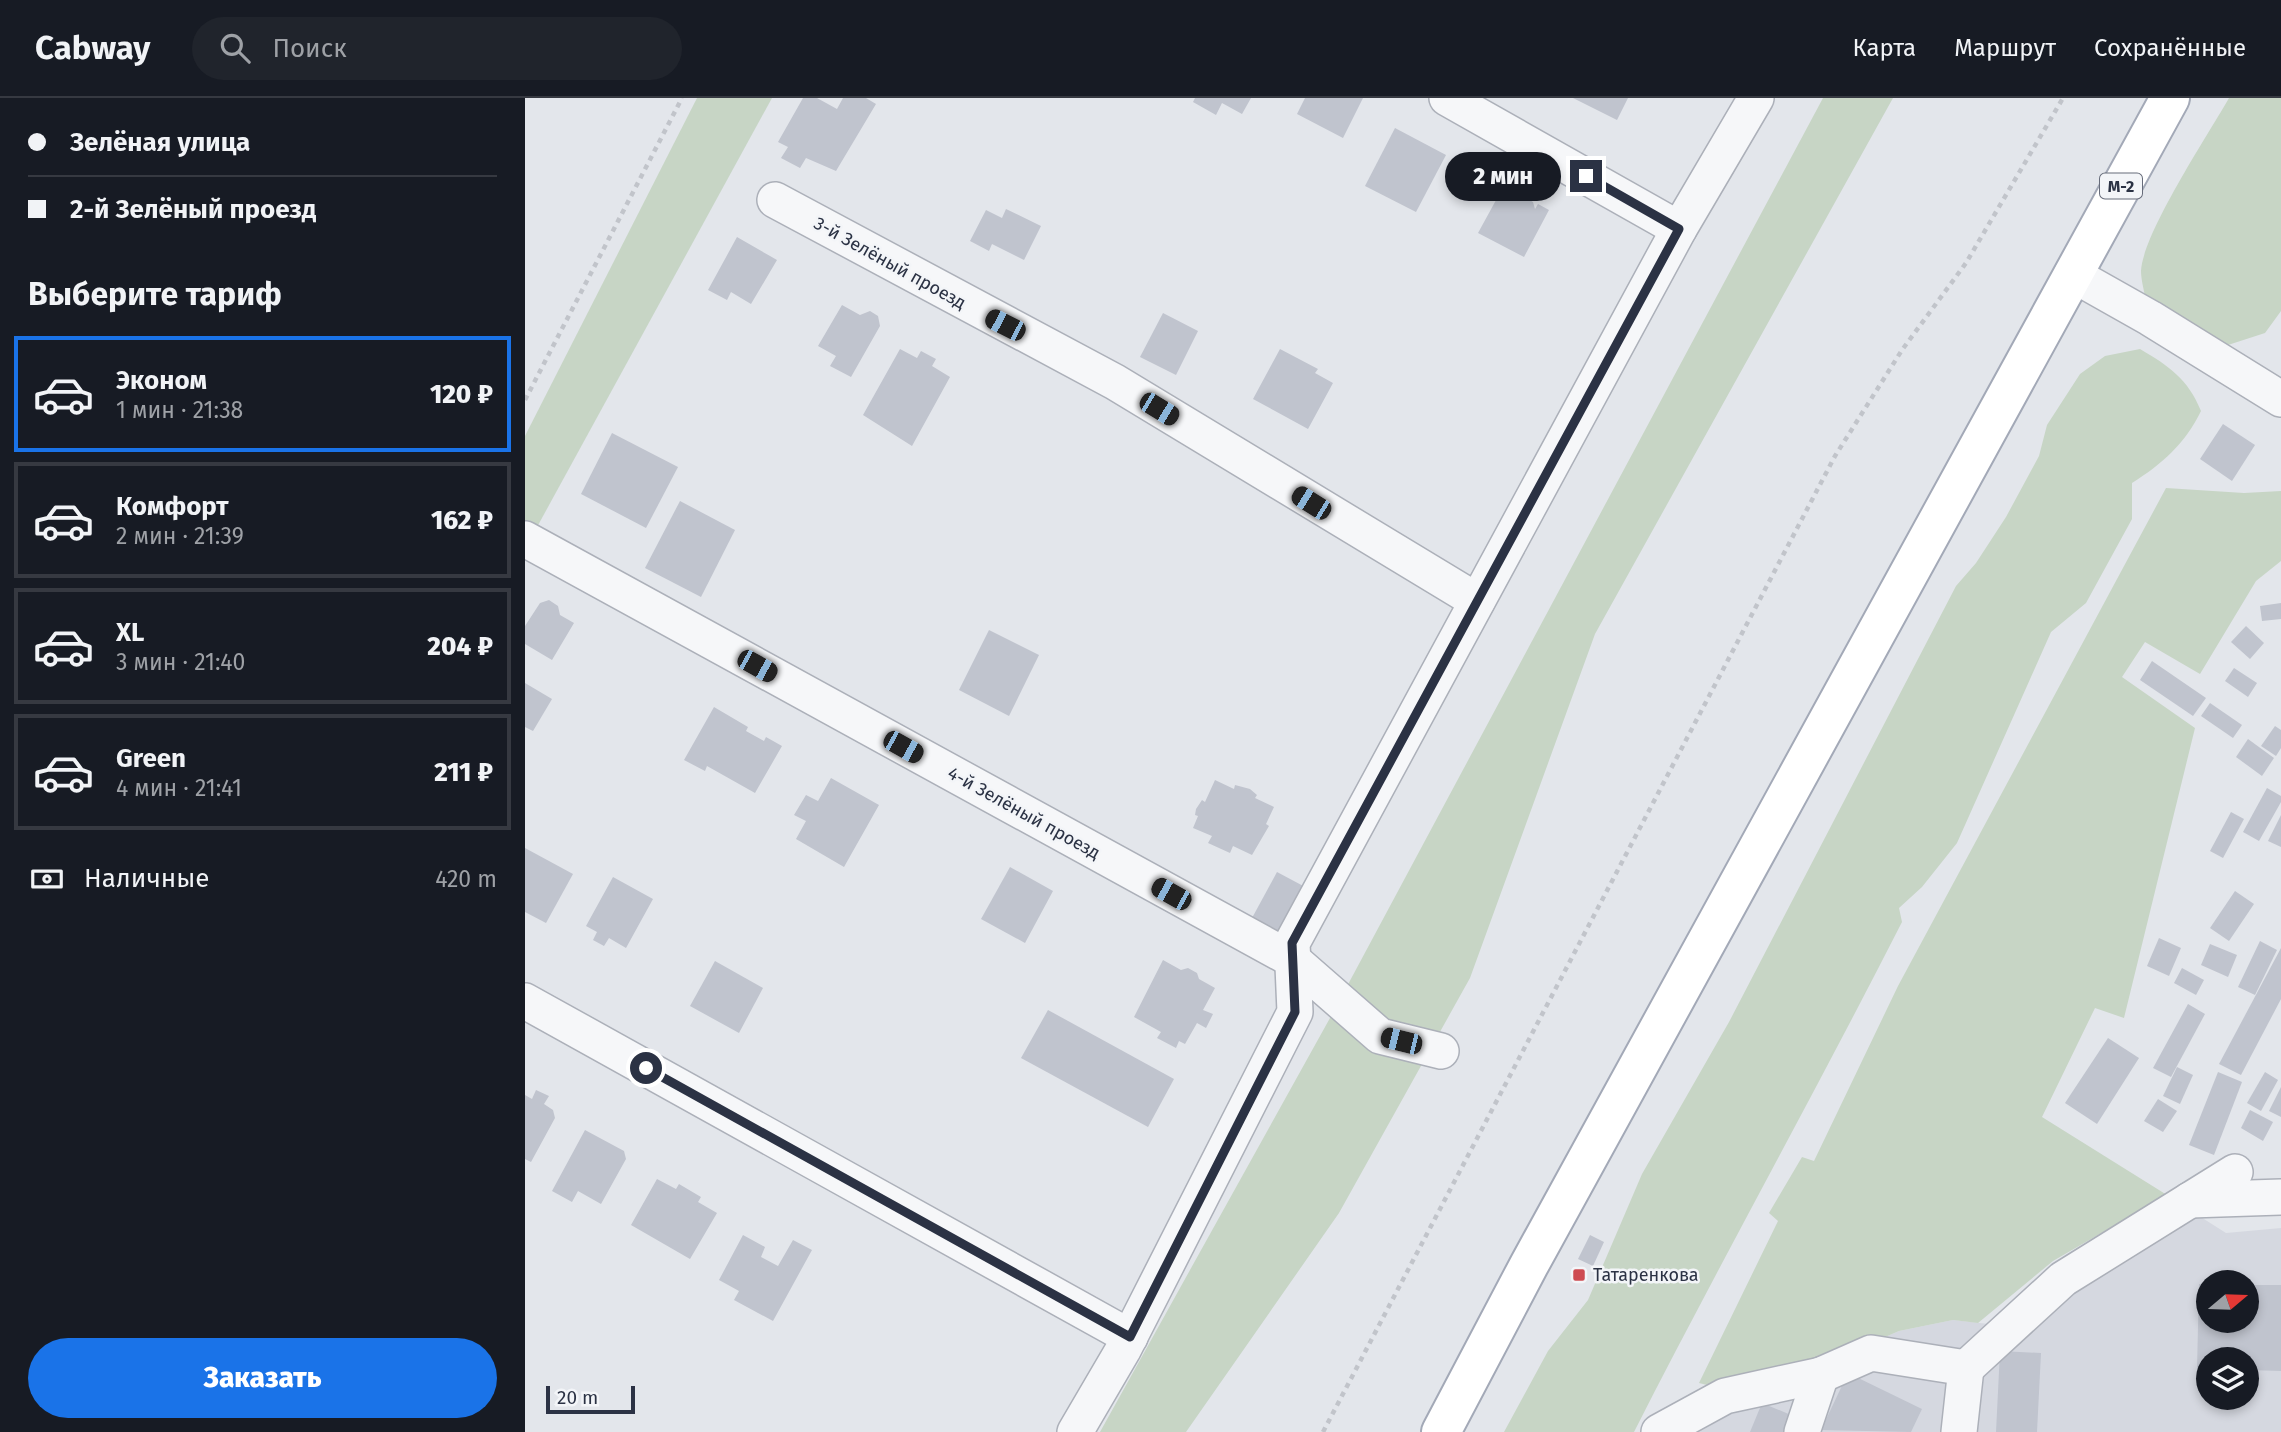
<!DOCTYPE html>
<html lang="ru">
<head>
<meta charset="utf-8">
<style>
	:root { --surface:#171b24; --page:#20242c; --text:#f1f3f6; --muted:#9ea1a6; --line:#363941; --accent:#1a73e8 }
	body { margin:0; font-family:"Fira Sans",sans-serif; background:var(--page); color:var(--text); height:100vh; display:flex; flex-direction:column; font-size:26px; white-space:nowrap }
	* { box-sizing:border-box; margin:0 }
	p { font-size:23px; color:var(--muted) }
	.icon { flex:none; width:38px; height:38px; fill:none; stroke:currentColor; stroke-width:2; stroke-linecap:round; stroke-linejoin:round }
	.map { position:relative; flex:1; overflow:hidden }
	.panel { display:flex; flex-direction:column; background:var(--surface); width:525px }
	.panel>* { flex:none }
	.top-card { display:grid; align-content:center; height:154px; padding:0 28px; background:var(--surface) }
	.needle { width:46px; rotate:71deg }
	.fabs { position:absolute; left:1671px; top:1172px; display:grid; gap:14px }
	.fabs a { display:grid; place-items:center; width:63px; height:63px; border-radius:50%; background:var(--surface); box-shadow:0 4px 10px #0003; font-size:35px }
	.scale { position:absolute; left:21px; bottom:18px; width:89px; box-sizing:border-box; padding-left:7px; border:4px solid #2b3244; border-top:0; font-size:19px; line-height:24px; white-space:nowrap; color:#2b3244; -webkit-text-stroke:5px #f3f5f8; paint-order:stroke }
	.end { position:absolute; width:32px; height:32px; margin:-16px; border:9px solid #2b3244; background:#fff; box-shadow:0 0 0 4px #fff }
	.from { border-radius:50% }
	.bubble { position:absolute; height:49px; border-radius:24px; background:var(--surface); box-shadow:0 4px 10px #0003; font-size:23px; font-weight:800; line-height:49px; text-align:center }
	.car { position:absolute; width:21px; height:42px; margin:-21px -10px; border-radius:9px; box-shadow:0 0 5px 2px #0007; background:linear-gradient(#222 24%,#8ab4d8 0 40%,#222 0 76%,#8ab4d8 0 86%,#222 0) }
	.top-card b { display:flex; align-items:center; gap:24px; height:66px; font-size:26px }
	.top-card b+b { border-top:2px solid var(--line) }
	.top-card i { width:18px; height:18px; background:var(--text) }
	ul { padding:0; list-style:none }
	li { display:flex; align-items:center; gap:21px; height:116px; margin:0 14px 10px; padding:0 14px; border:4px solid var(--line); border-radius:0px }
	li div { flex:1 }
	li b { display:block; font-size:26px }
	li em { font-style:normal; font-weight:800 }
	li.active { border-color:var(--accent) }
	li>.icon { width:63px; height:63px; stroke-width:1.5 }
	h2 { padding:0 28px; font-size:32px; line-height:84px }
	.pay { display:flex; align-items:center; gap:18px; height:77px; padding:0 28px; font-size:26px }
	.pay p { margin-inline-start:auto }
	.button { display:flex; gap:14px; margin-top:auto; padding:14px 28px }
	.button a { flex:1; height:80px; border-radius:42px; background:var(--accent); color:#fff; font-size:28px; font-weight:800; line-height:80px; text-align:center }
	header { display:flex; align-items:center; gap:42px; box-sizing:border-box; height:98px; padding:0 35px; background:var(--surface); border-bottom:2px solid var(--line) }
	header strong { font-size:33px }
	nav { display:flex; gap:38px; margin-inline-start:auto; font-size:24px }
	.search { width:490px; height:63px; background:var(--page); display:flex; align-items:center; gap:18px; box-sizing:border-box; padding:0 24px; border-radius:38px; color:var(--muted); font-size:26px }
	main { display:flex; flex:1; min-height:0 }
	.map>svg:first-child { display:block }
	.built { fill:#d5d8e0; fill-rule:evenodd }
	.green { fill:#c7d5c5 }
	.building { fill:#c0c4ce }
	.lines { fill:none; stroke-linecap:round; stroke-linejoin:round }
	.minor-casing { stroke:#acb0b9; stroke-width:38 }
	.major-casing { stroke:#a3a9b7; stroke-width:42 }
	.path { stroke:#c1c4ca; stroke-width:4.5; stroke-dasharray:5 5; stroke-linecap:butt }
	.minor { stroke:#f6f7f9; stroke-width:35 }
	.major { stroke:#fff; stroke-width:38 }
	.route { stroke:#2b3244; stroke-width:9 }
	.poi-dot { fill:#ce4b51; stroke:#f3f5f8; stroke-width:2.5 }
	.labels { text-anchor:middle; stroke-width:5; stroke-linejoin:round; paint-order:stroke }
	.shield { fill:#f3f5f8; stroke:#676c7a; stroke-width:2 }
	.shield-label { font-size:16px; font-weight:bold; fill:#2b3244 }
	.street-label { font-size:18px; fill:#2b3244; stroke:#f3f5f8 }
	.poi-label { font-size:18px; fill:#2b3244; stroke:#f3f5f8; text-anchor:start }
</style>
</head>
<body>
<header>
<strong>Cabway</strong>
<div class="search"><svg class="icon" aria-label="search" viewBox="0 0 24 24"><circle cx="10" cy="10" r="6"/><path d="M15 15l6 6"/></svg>Поиск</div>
<nav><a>Карта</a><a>Маршрут</a><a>Сохранённые</a></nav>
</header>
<main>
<section class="panel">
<div class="top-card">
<b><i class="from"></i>Зелёная улица</b>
<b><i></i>2-й Зелёный проезд</b>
</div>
<h2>Выберите тариф</h2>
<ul>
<li class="active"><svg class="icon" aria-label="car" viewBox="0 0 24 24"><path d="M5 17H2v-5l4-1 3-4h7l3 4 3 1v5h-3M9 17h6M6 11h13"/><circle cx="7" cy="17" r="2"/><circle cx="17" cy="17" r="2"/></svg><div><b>Эконом</b><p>1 мин · 21:38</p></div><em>120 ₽</em></li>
<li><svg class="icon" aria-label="car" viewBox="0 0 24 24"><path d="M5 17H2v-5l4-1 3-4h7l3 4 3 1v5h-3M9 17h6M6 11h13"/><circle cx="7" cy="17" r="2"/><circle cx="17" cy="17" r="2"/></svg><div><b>Комфорт</b><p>2 мин · 21:39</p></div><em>162 ₽</em></li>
<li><svg class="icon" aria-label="car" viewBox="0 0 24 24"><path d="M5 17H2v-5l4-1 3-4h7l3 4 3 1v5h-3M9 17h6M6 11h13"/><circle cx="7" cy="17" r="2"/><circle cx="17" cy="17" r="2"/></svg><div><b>XL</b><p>3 мин · 21:40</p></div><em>204 ₽</em></li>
<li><svg class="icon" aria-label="car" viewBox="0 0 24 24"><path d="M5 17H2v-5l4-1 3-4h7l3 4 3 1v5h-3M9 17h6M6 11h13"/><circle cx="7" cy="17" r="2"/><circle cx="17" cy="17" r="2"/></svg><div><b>Green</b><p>4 мин · 21:41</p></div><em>211 ₽</em></li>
</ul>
<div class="pay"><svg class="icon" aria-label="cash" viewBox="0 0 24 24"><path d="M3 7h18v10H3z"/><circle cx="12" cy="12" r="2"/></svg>Наличные<p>420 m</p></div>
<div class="button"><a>Заказать</a></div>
</section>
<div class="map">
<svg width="1756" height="1334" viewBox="0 0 1756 1334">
	<rect width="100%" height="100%" fill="#e3e6eb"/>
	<path class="built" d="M 1671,1116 L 1701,1135 L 1756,1130 L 1756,1334 L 1174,1334 L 1194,1290 L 1307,1262 L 1374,1233 L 1428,1222 L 1491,1229 ZM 1684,1185 L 1722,1185 L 1722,1223 L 1684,1223 ZM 1684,1262 L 1722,1262 L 1722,1300 L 1684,1300 Z"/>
	<g class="green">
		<path d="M 172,0 L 247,0 L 0,451 L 0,338 Z"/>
		<path d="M 1298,0 L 1368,0 L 1070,536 L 945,880 L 814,1115 L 661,1334 L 575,1334 L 805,920 Z"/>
		<path d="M 1704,0 L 1756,0 L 1756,213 L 1740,235 L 1703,247 L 1664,237 L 1621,205 C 1620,195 1616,183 1616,173 C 1618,135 1683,37 1704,0 Z"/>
		<path d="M 1615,251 C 1644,268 1663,281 1676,313 C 1660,346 1637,366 1607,385 L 1607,421 L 1561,505 L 1526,534 L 1432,745 L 1397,789 L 1374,810 L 1377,824 C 1290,995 1196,1163 1109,1334 L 979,1334 L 1023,1253 L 1063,1202 L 1117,1076 L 1204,924 L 1431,488 L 1451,465 L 1481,419 L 1514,358 L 1522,327 L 1555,276 L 1580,258 Z"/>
		<path d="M 1641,390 L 1719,395 L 1756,393 L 1756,463 L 1731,483 L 1675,576 L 1620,544 L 1597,579 L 1670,630 L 1599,920 L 1570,910 L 1517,1019 L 1642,1097 L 1528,1163 L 1453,1225 L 1428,1222 L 1374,1233 L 1307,1262 L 1194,1290 L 1174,1285 L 1253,1123 L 1244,1115 L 1277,1059 L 1289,1063 L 1373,888 Z"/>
	</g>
	<g class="building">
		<path d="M 278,0 L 292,0 L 312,11 L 318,0 L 341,0 L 351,6 L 311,73 L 281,60 L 275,70 L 256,60 L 263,49 L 253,44 Z"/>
		<path d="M 670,0 L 726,0 L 717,16 L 697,5 L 691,17 L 668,4 Z"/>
		<path d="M 780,0 L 838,0 L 818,40 L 772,16 Z"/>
		<path d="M 1048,0 L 1103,0 L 1092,22 Z"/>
		<path d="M 870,30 L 921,57 L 891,114 L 840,88 Z"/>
		<path d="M 976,93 L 991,101 L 998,98 L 1008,104 L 1010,111 L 1013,106 L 1024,112 L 999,159 L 953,135 Z"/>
		<path d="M 481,111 L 516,128 L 499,162 L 467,146 L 464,153 L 445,143 L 461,112 L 477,120 Z"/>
		<path d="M 212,139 L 252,162 L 226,206 L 206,194 L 202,202 L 183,192 Z"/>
		<path d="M 317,207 L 335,217 L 345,213 L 353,218 L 355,228 L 326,279 L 305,268 L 311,258 L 293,248 Z"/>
		<path d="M 638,215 L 673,233 L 651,277 L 615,259 Z"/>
		<path d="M 375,251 L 392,260 L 396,253 L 411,261 L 407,268 L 425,279 L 387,348 L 338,317 Z"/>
		<path d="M 755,251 L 793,271 L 790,275 L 808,285 L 783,331 L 728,301 Z"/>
		<path d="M 1698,326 L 1730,347 L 1707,383 L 1675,361 Z"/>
		<path d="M 87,335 L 153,369 L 121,430 L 56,396 Z"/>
		<path d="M 155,403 L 210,432 L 176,499 L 120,470 Z"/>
		<path d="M 24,502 L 33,508 L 35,517 L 49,525 L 27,562 L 0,546 L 0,528 L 15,505 Z"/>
		<path d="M 1756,505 L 1756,521 L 1737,523 L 1735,508 Z"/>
		<path d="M 1721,528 L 1739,545 L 1725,561 L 1706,544 Z"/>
		<path d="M 464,532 L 514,557 L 484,618 L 434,592 Z"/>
		<path d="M 1627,563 L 1681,600 L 1668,618 L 1615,582 Z"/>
		<path d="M 1709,570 L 1732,585 L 1723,599 L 1700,583 Z"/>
		<path d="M 0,585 L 27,601 L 8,633 L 0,629 Z"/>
		<path d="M 1685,605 L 1717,627 L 1708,640 L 1676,618 Z"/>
		<path d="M 189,609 L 223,629 L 221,633 L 239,643 L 241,639 L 257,648 L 230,695 L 182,668 L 180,673 L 159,662 Z"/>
		<path d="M 1750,628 L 1756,632 L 1756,650 L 1751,658 L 1736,648 Z"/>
		<path d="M 1723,641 L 1749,660 L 1737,678 L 1711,659 Z"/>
		<path d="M 306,680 L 354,707 L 319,769 L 271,741 L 281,723 L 269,717 L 281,697 L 293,703 Z"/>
		<path d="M 690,682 L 709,691 L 710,687 L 725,691 L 732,697 L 730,700 L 749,709 L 741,726 L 744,728 L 727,757 L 708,748 L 705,755 L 683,745 L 687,738 L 668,730 L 673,718 L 670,717 L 671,711 L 677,702 L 680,704 Z"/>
		<path d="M 1742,690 L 1756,698 L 1756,704 L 1734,743 L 1718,734 Z"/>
		<path d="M 1706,714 L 1719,721 L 1698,760 L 1685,753 Z"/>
		<path d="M 1756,717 L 1756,749 L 1743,743 Z"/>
		<path d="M 0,750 L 48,776 L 21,825 L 0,814 Z"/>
		<path d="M 485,769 L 528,793 L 500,845 L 456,821 Z"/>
		<path d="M 752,774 L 782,790 L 757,836 L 727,820 Z"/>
		<path d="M 88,779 L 128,801 L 101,850 L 84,840 L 79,848 L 68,842 L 72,834 L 61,828 Z"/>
		<path d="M 1710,793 L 1729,806 L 1704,843 L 1685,830 Z"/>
		<path d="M 1634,840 L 1656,850 L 1644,878 L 1622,868 Z"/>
		<path d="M 1735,843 L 1752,852 L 1730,897 L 1713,889 Z"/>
		<path d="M 1685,846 L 1712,857 L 1703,879 L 1676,867 Z"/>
		<path d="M 1756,850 L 1756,901 L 1716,977 L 1694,966 Z"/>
		<path d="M 638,862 L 656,872 L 663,870 L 672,875 L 674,881 L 690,890 L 678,912 L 688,916 L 681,930 L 672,925 L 660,946 L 654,943 L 651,950 L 632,940 L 636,934 L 609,919 Z"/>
		<path d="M 190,863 L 238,890 L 214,935 L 165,908 Z"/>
		<path d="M 1657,870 L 1679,882 L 1671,897 L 1649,885 Z"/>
		<path d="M 1663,906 L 1680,916 L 1646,979 L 1628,970 Z"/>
		<path d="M 523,912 L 649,981 L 623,1029 L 496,960 Z"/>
		<path d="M 1583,940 L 1614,960 L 1572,1026 L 1540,1005 Z"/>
		<path d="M 1652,969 L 1668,977 L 1655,1006 L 1638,998 Z"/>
		<path d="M 1693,974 L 1717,984 L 1689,1057 L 1664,1047 Z"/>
		<path d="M 1740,974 L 1753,982 L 1736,1013 L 1722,1005 Z"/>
		<path d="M 1756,989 L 1756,1019 L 1744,1013 Z"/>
		<path d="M 11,992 L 24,998 L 19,1006 L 28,1012 L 30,1020 L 6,1064 L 0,1061 L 0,997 L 7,1001 Z"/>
		<path d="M 1633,1001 L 1652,1013 L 1638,1034 L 1619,1023 Z"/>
		<path d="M 1725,1012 L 1748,1024 L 1738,1043 L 1716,1030 Z"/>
		<path d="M 60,1032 L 99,1053 L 101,1061 L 76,1106 L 53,1093 L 47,1104 L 27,1093 Z"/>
		<path d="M 132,1081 L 151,1091 L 154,1086 L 176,1099 L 173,1104 L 192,1115 L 165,1161 L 106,1127 Z"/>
		<path d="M 218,1137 L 240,1149 L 236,1159 L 253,1168 L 268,1142 L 287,1152 L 248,1223 L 209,1202 L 214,1193 L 194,1182 Z"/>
		<path d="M 1065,1137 L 1079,1144 L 1068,1168 L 1053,1161 Z"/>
		<path d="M 1674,1186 L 1684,1186 L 1684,1223 L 1722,1223 L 1722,1187 L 1756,1187 L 1756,1273 L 1722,1272 L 1722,1262 L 1684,1262 L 1684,1271 L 1672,1271 Z"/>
		<path d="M 1475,1253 L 1516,1255 L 1512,1334 L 1471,1334 Z"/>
		<path d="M 1323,1275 L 1397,1311 L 1386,1334 L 1296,1332 Z"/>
		<path d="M 1237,1305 L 1266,1317 L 1259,1334 L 1225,1334 Z"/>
	</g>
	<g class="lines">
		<g class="minor-casing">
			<g id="minor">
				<path d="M 922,0 L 1154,131"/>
				<path d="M 250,102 L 590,284 L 952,503"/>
				<path d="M 1547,176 L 1625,220 L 1756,301"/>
				<path d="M 0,441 L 768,862 L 855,938 L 916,953"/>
				<path d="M 0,903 L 605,1239"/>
				<path d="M 1665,1102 L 1756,1099"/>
				<path d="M 1441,1270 L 1538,1181 L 1710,1074"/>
				<path d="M 550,1334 L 598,1252 L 770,914 L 767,845 L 1154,131 L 1231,0"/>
				<path d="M 1134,1334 L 1200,1298 L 1296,1277 L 1346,1255 L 1441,1270 L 1434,1334"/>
				<path d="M 1277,1334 L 1296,1277"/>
			</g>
		</g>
		<g class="major-casing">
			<path id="major" d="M 916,1334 L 1004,1167 L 1645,0"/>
		</g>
		<g class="path">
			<path d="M 0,302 L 157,0"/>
			<path d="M 798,1334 L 1310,358 L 1377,252 L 1441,165 L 1538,0"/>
		</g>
		<use href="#minor" class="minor"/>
		<use href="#major" class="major"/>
	</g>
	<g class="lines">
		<path class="route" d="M 121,970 L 605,1239 L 770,914 L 767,845 L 1154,131 L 1061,78"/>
	</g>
	<rect class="poi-dot" x="1047" y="1170" width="14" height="14" rx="3.5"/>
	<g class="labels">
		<rect class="shield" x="1575" y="75.5" width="42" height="25" rx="5"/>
		<g class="shield-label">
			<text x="1596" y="94">М-2</text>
		</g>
		<g class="street-label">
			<text transform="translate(365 165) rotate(29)" y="6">3-й Зелёный проезд</text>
			<text transform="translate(499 715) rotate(29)" y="6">4-й Зелёный проезд</text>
		</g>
		<g class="poi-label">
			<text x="1068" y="1183">Татаренкова</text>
		</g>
	</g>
</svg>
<div class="fabs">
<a><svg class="needle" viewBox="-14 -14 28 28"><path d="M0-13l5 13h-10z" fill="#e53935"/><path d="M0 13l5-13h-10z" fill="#9ea1a6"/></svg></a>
<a><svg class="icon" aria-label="layers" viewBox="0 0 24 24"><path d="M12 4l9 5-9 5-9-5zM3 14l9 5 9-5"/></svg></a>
</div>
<div class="scale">20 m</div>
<i class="end from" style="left:121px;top:970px"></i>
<i class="end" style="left:1061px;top:78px"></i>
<div class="bubble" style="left:920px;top:54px;width:116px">2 мин</div>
<i class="car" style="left:480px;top:227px;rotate:297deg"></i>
<i class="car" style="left:634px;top:311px;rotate:121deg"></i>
<i class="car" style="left:786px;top:405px;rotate:302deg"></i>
<i class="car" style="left:232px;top:568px;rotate:119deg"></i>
<i class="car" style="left:378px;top:649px;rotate:119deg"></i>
<i class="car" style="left:646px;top:796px;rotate:299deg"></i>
<i class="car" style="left:876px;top:943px;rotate:284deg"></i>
</div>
</main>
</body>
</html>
